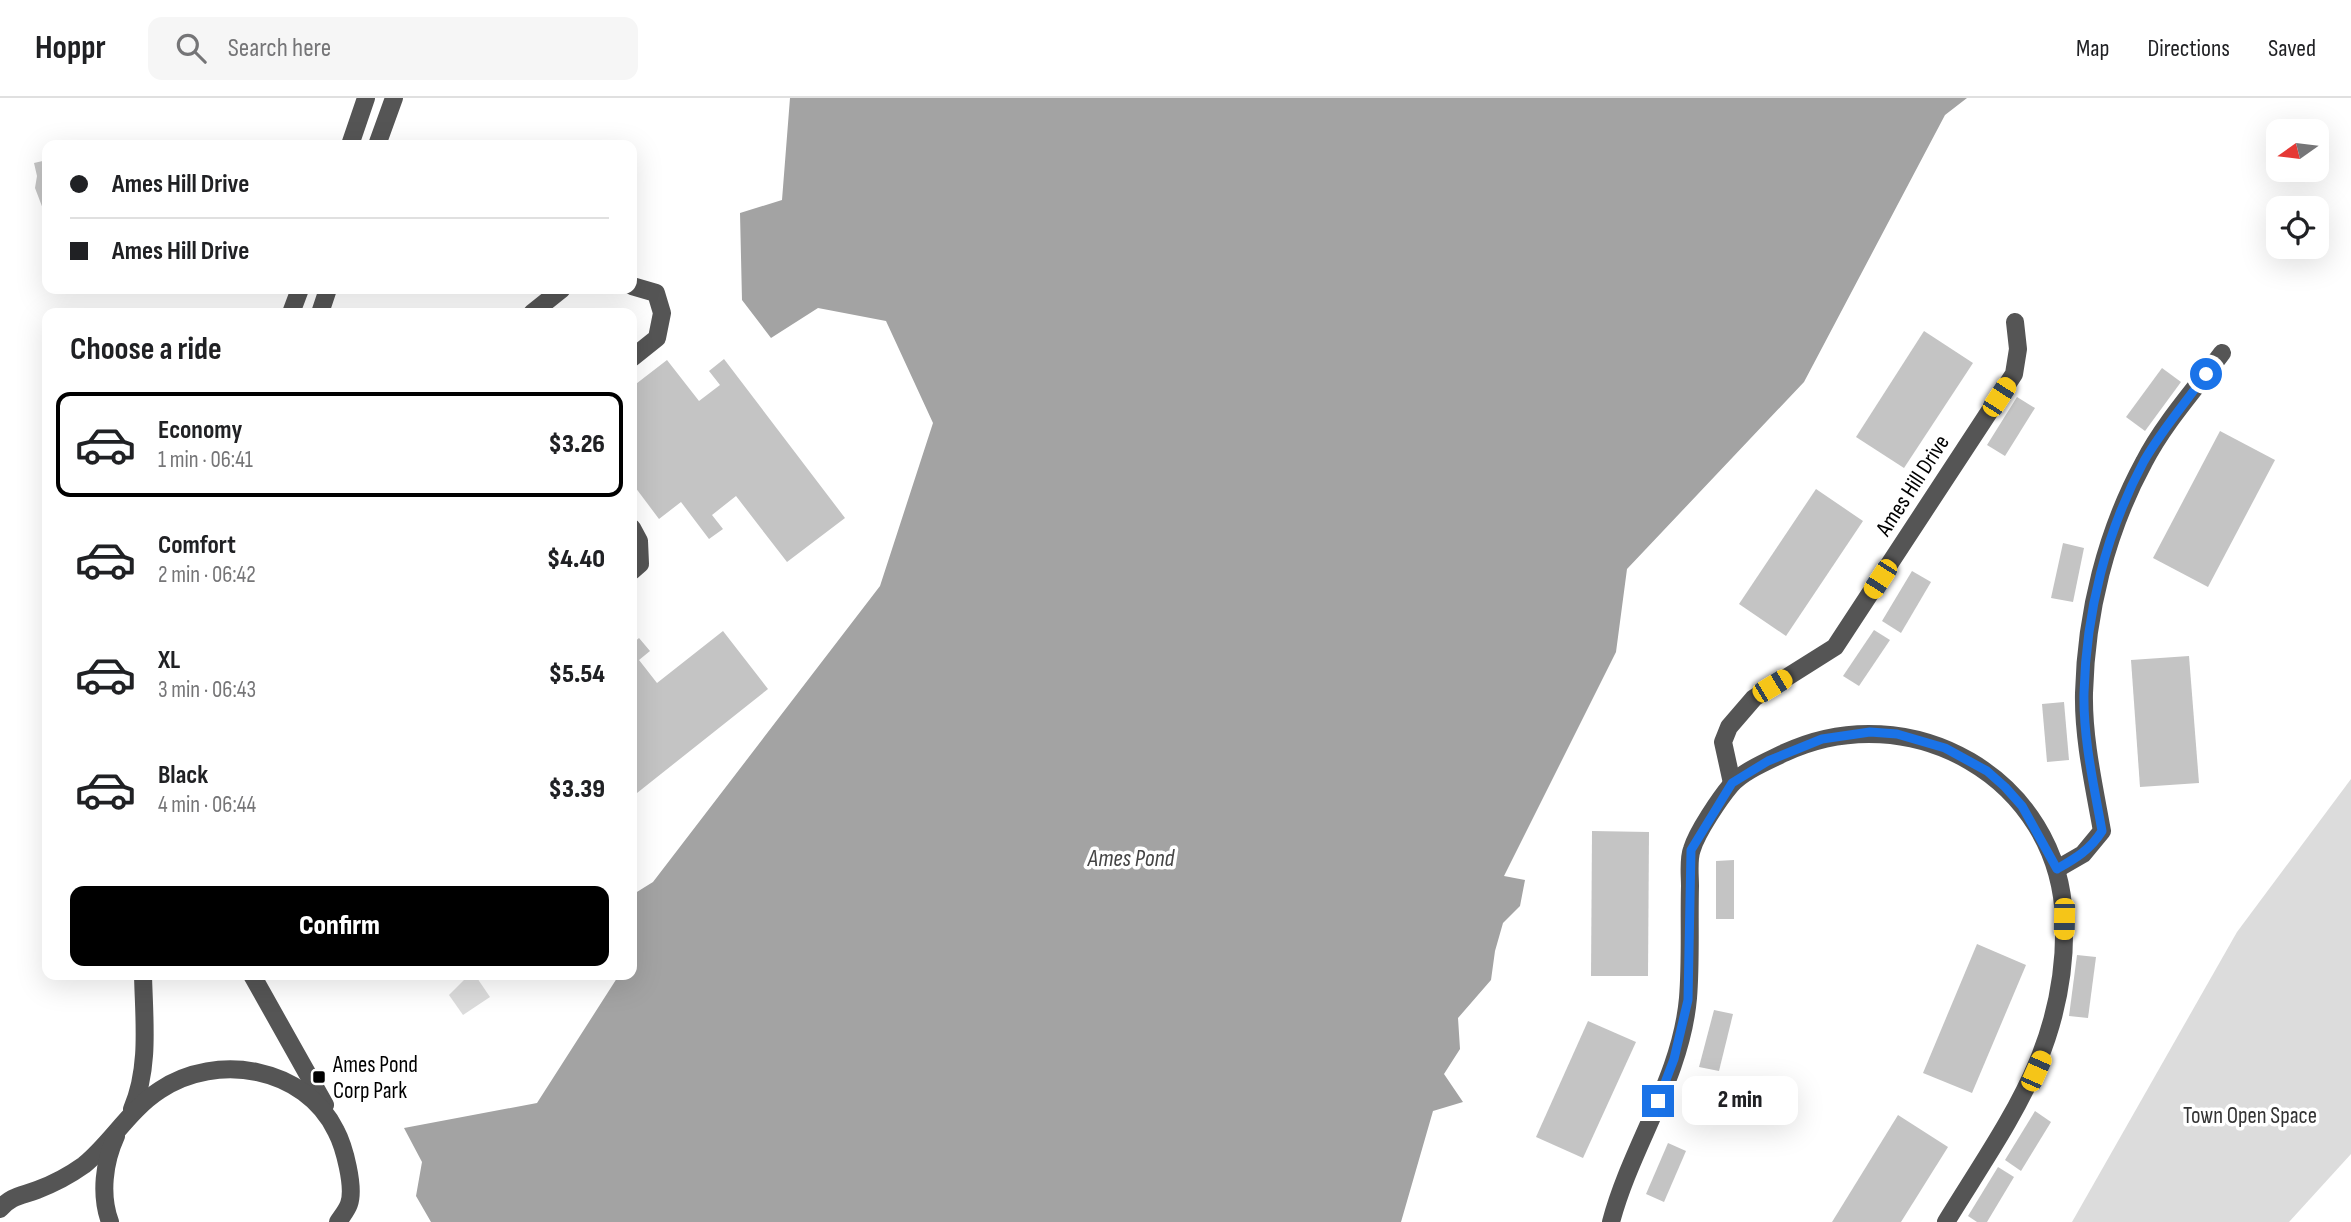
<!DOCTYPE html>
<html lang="en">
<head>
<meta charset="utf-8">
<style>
	:root { --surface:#fff; --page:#f6f6f6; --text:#202124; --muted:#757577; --line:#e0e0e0; --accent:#000 }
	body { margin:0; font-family:"Sofia Sans Condensed",sans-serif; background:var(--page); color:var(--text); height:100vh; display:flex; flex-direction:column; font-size:26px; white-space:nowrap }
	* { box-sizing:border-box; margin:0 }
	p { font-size:23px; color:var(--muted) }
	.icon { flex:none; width:38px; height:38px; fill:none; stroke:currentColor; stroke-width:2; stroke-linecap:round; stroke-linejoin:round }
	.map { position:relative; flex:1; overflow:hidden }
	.details { position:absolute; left:42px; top:210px; width:595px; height:672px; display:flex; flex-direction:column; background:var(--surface); border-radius:14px; box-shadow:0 7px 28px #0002 }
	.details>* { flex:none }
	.guide { position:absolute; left:42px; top:42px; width:595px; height:154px; border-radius:14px; box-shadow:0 7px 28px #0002; display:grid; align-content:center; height:154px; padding:0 28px; background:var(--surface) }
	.needle { width:46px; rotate:256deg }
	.fabs { position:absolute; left:2266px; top:21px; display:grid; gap:14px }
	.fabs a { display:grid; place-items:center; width:63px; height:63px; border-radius:14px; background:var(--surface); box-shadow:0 7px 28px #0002; font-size:35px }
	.end { position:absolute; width:32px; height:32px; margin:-16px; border:9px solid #1a73e8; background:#fff; box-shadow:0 0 0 4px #fff }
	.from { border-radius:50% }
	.bubble { position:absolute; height:49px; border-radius:14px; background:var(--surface); box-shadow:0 7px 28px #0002; font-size:23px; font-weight:800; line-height:49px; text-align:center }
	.car { position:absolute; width:21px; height:42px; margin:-21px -10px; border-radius:9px; box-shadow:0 0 5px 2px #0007; background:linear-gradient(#f5c518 24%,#345 0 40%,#f5c518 0 76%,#345 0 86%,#f5c518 0) }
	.guide b { display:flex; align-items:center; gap:24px; height:66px; font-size:26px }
	.guide b+b { border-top:2px solid var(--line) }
	.guide i { width:18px; height:18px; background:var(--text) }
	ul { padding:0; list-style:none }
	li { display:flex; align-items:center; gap:21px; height:105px; margin:0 14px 10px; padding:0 14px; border:4px solid transparent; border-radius:14px }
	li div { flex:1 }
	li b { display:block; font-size:26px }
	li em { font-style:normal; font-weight:800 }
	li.active { border-color:var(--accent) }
	li>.icon { width:63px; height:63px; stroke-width:1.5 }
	h2 { padding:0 28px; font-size:32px; line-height:84px }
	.primary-button { display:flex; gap:14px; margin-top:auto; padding:14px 28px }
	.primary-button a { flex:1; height:80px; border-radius:14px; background:var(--accent); color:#fff; font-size:28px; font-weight:800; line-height:80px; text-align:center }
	header { display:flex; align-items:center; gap:42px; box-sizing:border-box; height:98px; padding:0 35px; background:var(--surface); border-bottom:2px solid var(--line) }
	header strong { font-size:33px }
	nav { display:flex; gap:38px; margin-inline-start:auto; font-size:24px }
	.search { width:490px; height:63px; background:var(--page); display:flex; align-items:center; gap:18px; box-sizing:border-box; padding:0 24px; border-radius:14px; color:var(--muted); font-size:26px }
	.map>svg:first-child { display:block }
	.green { fill:#dcdcdc }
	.water { fill:#a3a3a3 }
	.building { fill:#c4c4c4 }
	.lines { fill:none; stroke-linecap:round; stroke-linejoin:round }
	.minor { stroke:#555; stroke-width:18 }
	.route { stroke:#1a73e8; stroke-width:9 }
	.poi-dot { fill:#000; stroke:#fff; stroke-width:2.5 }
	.labels { text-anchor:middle; stroke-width:7; stroke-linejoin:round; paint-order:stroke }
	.street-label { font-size:23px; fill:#000; stroke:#fff }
	.poi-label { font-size:23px; fill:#000; stroke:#fff; text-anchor:start }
	.park-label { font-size:23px; fill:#333; stroke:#fff }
	.water-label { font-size:24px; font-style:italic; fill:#444; stroke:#fff }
</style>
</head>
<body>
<header>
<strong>Hoppr</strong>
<div class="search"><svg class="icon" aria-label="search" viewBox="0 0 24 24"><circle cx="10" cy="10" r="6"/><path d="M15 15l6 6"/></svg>Search here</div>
<nav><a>Map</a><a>Directions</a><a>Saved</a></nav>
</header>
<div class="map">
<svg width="2351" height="1124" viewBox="0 0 2351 1124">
	<rect width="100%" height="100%" fill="#fff"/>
	<g class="green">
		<path d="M 2351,681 L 2351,1056 L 2289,1124 L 2072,1124 L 2237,834 Z"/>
		<path d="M 469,877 L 475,877 L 490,899 L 463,917 L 449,897 Z"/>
	</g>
	<path class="water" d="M 790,0 L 1967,0 L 1945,17 L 1804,284 L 1627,471 L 1616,554 L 1504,778 L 1525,782 L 1520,808 L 1503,825 L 1495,853 L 1491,882 L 1458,920 L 1460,951 L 1444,976 L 1463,1004 L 1433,1013 L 1401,1124 L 431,1124 L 416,1098 L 422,1064 L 404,1030 L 537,1005 L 619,877 L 632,877 L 632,857 L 637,849 L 632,838 L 632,797 L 653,784 L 880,488 L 933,325 L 886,223 L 818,210 L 771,240 L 742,202 L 740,115 L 782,102 Z"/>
	<g class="building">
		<path d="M 47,62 L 47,110 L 43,111 L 35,90 L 37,78 L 34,65 Z"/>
		<path d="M 1924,233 L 1973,265 L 1904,370 L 1856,339 Z"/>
		<path d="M 724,261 L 845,420 L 787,464 L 736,398 L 712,417 L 723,431 L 709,441 L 681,404 L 659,421 L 632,385 L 632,289 L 667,262 L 699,303 L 720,287 L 709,273 Z"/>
		<path d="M 2162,270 L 2181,284 L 2145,333 L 2126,319 Z"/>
		<path d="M 2017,299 L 2035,310 L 2005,358 L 1987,347 Z"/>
		<path d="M 2220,333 L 2275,362 L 2208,489 L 2153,460 Z"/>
		<path d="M 1816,391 L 1863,423 L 1786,538 L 1739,506 Z"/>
		<path d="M 2063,445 L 2084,450 L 2073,504 L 2051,500 Z"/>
		<path d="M 1912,473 L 1931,484 L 1901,535 L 1882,523 Z"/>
		<path d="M 1874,532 L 1890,542 L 1859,588 L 1843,578 Z"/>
		<path d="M 723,533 L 768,591 L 632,699 L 632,546 L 639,540 L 650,553 L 639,562 L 657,585 Z"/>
		<path d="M 2189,558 L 2199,685 L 2140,689 L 2131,562 Z"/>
		<path d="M 2064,604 L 2069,662 L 2047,664 L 2042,606 Z"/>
		<path d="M 1592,733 L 1649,734 L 1648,878 L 1591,878 Z"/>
		<path d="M 1734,762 L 1734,821 L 1716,821 L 1716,763 Z"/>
		<path d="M 1977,846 L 2026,867 L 1972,995 L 1923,975 Z"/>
		<path d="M 2077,857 L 2096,859 L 2088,920 L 2069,918 Z"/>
		<path d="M 1714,912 L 1733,916 L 1719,973 L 1699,969 Z"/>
		<path d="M 1588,923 L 1636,944 L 1583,1060 L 1536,1039 Z"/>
		<path d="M 2035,1013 L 2051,1024 L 2021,1073 L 2005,1062 Z"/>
		<path d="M 1898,1017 L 1948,1049 L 1901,1124 L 1832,1124 Z"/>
		<path d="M 1668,1045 L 1686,1053 L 1664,1104 L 1646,1096 Z"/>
		<path d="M 1998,1069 L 2014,1079 L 1987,1124 L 1977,1124 L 1968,1118 Z"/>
	</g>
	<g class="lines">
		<g class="minor">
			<path d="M 350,47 L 366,0"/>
			<path d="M 377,47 L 394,0"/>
			<path d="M 632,188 L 656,195 L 662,215 L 657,240 L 632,260"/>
			<path d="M 291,215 L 300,191"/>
			<path d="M 320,215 L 328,191"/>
			<path d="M 532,215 L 562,191"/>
			<path d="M 632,430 L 639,443 L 640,466 L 632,473"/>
			<path d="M 1732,685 L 1723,644 L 1729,629 L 1754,600 L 1835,549 L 2014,276 L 2018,251 L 2015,224"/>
			<path d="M 2057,771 L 2083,756 L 2102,733 C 2094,688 2083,640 2084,595 C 2086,515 2106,434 2144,364 C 2164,325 2196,290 2222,255"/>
			<path d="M 252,877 L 325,1007"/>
			<path d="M 132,1011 C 150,970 144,921 143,877"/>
			<path d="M 0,1111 C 11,1098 21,1098 37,1092 C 53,1086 70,1077 84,1067 C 112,1044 129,1012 160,992 C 217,954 305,969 336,1033 C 344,1048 355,1089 349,1106 C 347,1112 342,1118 338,1124"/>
			<path d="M 110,1124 C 100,1097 104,1064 116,1038"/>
			<path d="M 1611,1124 C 1631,1048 1681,980 1688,900 C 1691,863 1689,825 1690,788 C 1690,777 1688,761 1692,751 C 1697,734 1720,700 1731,687 C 1743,673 1768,663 1784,655 C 1910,596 2060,680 2064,822 C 2068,947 2008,1023 1946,1124"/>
		</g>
	</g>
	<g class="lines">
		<path class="route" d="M 1658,1003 L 1674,961 L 1688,902 L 1691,752 L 1732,685 L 1768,663 L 1822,641 L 1870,634 L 1897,636 L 1945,650 L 1987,673 L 2005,689 L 2022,708 L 2057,771 C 2076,760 2090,752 2102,733 C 2094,688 2083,640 2084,595 C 2086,515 2106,434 2144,363 C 2161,333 2186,304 2206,276"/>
	</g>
	<rect class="poi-dot" x="312" y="972" width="14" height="14" rx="3.5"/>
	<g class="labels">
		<g class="street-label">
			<text transform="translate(1912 387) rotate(-57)" y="8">Ames Hill Drive</text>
		</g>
		<g class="poi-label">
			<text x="333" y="974">Ames Pond<tspan x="333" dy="26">Corp Park</tspan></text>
		</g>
		<g class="park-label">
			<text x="2250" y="1025">Town Open Space</text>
		</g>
		<g class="water-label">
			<text x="1131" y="768">Ames Pond</text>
		</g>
	</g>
</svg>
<div class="fabs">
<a><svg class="needle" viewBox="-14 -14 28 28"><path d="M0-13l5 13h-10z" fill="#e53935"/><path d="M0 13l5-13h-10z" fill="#757577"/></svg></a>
<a><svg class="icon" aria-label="locate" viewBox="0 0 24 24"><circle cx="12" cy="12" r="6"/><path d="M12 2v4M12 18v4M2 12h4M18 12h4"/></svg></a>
</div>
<i class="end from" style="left:2206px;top:276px"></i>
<i class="end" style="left:1658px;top:1003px"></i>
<div class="bubble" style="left:1682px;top:978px;width:116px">2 min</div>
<i class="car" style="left:1999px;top:299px;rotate:33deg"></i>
<i class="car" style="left:1880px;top:481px;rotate:213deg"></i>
<i class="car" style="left:1772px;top:588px;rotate:59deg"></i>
<i class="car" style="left:2064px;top:821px;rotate:181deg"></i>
<i class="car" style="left:2036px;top:973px;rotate:24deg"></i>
<div class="guide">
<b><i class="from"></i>Ames Hill Drive</b>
<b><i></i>Ames Hill Drive</b>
</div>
<section class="details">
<h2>Choose a ride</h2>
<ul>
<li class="active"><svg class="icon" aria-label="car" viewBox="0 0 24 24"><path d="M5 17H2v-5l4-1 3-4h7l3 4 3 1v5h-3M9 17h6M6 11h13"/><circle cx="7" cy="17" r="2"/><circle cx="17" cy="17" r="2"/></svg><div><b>Economy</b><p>1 min · 06:41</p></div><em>$3.26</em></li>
<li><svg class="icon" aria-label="car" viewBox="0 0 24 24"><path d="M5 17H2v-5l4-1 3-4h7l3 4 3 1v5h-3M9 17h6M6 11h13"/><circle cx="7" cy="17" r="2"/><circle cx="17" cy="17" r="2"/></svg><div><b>Comfort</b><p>2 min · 06:42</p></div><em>$4.40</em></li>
<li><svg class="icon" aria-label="car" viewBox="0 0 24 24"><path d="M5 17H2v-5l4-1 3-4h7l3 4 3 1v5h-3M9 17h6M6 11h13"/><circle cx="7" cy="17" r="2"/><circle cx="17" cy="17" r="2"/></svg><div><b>XL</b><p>3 min · 06:43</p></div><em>$5.54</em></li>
<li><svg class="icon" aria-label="car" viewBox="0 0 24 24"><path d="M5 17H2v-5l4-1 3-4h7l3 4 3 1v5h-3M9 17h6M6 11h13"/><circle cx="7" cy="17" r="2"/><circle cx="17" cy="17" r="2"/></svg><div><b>Black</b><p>4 min · 06:44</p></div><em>$3.39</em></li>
</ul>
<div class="primary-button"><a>Confirm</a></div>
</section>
</div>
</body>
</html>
